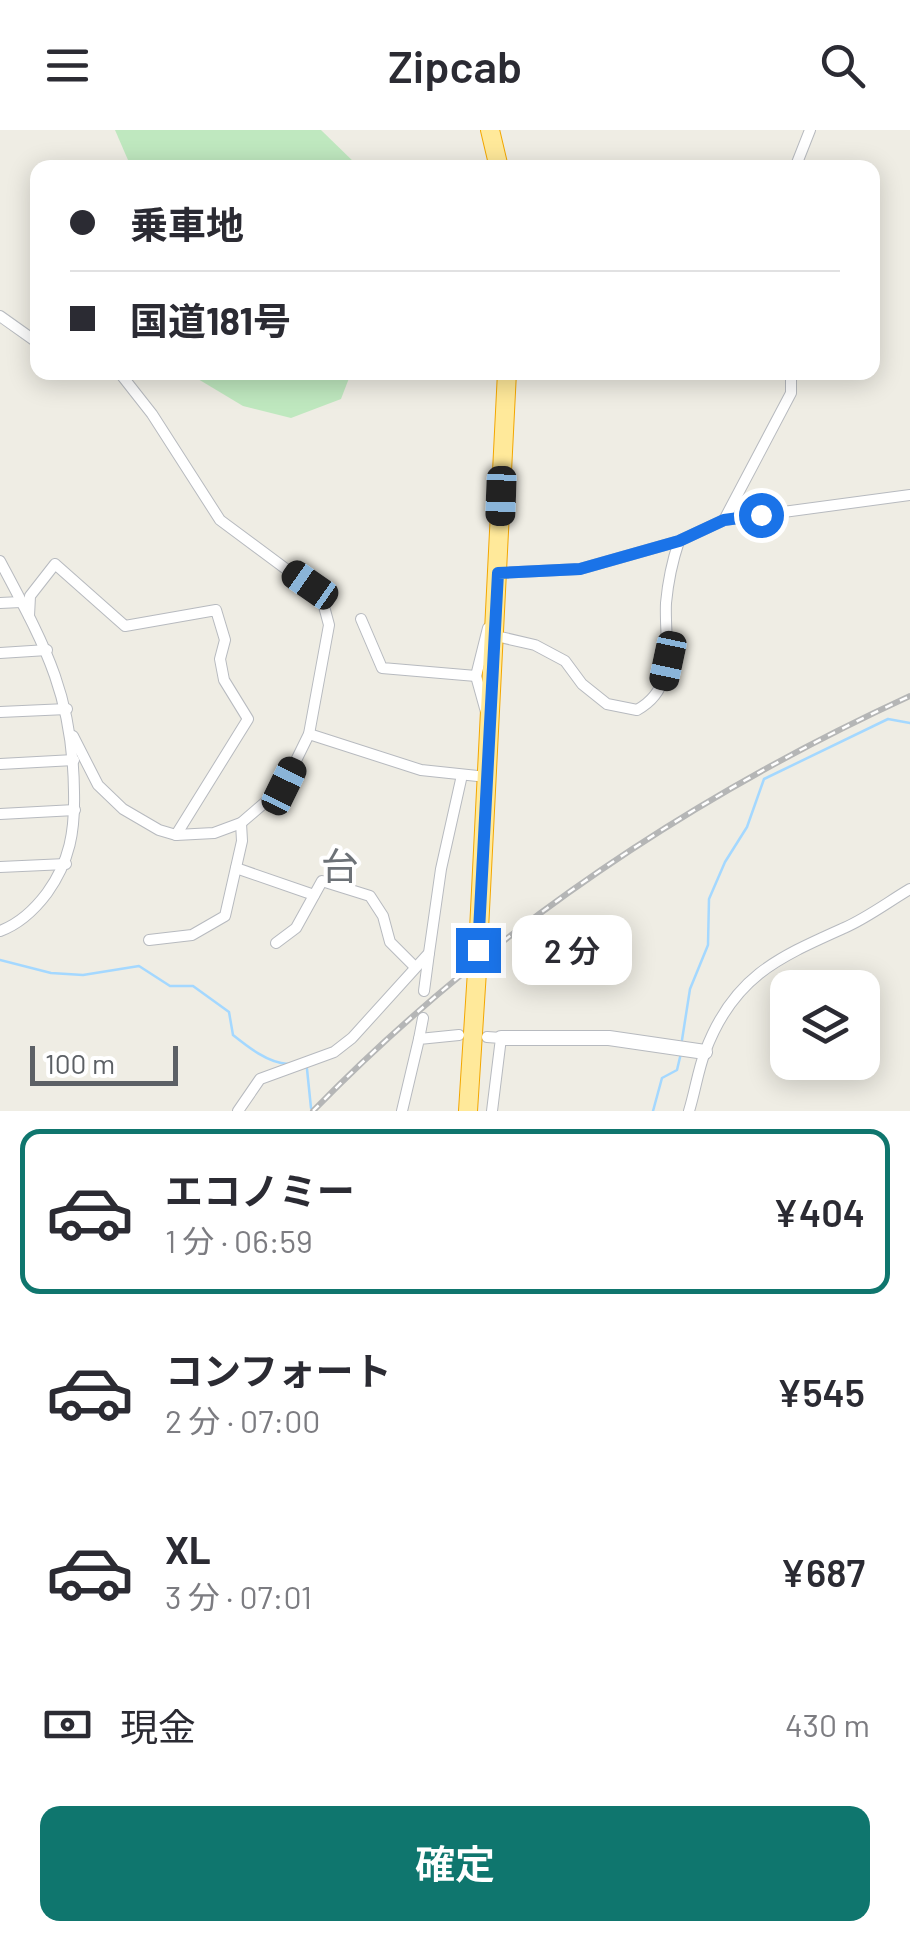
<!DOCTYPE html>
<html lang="ja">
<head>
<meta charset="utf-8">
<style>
	:root { --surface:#fff; --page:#f7f7f7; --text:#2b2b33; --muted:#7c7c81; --line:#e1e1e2; --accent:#0f766e }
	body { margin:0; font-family:Barlow,"Noto Sans JP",sans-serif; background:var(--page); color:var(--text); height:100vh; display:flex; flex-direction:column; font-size:38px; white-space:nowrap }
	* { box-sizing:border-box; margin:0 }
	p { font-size:32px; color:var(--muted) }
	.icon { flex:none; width:55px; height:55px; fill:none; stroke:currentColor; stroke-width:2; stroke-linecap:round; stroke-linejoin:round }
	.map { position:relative; height:981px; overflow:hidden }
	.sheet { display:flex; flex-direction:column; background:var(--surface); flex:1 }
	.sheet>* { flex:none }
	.top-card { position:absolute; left:30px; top:30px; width:850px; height:220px; border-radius:20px; box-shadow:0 5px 25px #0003; display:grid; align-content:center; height:220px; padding:0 40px; background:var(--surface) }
	.buttons { position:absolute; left:770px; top:840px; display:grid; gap:20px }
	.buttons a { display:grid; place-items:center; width:110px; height:110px; border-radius:20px; background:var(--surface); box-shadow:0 5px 25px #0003; font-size:50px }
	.scale { position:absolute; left:30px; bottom:25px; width:148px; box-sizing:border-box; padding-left:10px; border:5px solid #5c6065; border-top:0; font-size:28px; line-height:35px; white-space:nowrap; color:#5c6065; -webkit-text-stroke:8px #fff; paint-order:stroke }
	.end { position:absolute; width:45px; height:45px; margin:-22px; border:12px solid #1a73e8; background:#fff; box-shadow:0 0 0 5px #fff }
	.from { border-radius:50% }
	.bubble { position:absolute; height:70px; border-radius:20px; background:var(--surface); box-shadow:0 5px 25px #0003; font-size:32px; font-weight:600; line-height:70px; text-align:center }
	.car { position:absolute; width:30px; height:60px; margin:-30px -15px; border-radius:12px; box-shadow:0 0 8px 2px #0007; background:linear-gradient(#222 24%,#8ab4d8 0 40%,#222 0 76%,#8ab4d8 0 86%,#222 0) }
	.top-card b { display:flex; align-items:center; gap:35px; height:95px; font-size:38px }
	.top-card b+b { border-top:2px solid var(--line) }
	.top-card i { width:25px; height:25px; background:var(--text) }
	ul { padding:18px 0 0; list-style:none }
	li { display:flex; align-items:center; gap:30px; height:165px; margin:0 20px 15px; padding:0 20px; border:5px solid transparent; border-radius:20px }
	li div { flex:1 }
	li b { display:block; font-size:38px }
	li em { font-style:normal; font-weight:600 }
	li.active { border-color:var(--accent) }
	li>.icon { width:90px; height:90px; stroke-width:1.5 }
	.pay { display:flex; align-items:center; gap:25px; height:110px; padding:0 40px; font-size:38px }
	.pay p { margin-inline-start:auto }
	.action { display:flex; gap:20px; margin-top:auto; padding:20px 40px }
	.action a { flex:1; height:115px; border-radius:20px; background:var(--accent); color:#fff; font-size:40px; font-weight:600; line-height:115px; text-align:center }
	header { display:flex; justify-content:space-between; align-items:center; height:130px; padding:0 40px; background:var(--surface); font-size:45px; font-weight:600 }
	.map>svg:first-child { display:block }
	.green { fill:#bfe8bf }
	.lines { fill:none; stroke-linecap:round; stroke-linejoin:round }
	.stream { stroke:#a4d8ff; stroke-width:2.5 }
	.minor-casing { stroke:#b7babf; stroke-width:12 }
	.tertiary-casing { stroke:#b7babf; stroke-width:16 }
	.trunk-casing { stroke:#f3a700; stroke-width:20 }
	.minor { stroke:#fff; stroke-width:10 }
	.tertiary { stroke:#fff; stroke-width:14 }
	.trunk { stroke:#ffe99a; stroke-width:18 }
	.rail-casing { stroke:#b5b6b6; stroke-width:6 }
	.rail { stroke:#fff; stroke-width:2.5; stroke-dasharray:8; stroke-linecap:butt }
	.trunk-bridge-casing { stroke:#f3a700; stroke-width:20; stroke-linecap:butt }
	.trunk-bridge { stroke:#ffe99a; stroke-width:18 }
	.route { stroke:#1a73e8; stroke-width:12 }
	.labels { text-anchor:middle; stroke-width:8; stroke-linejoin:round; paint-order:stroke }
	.neighbourhood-label { font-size:38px; fill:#6d7277; stroke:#fff }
</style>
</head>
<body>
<header><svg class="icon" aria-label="menu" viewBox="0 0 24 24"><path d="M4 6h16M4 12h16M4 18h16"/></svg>Zipcab<svg class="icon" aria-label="search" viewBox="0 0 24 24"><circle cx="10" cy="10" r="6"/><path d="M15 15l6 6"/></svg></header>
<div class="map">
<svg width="910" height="981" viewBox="0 0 910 981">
	<rect width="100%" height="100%" fill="#efede4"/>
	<g class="green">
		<path d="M 115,0 L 321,0 L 359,37 L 131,37 Z"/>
		<path d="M 188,243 L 351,243 L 341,269 L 291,288 L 243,276 Z"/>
	</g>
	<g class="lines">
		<g class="stream">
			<path d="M 0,830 L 51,843 L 83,845 L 139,836 L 170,856 L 193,856 L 229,882 L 233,905 C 248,917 268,933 288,934"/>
			<path d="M 682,910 L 690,859 L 708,815 L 709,769 L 725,732 L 747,697 L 764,649 L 888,589 L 910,593"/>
			<path d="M 307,939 L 311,978"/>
			<path d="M 653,981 L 662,948 L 677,940 L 681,923"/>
		</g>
		<g class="minor-casing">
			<g id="minor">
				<path d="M 795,38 L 810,0"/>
				<path d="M 0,186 L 38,213"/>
				<path d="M 653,242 L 665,242"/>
				<path d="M 724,390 L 791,263 L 791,242"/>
				<path d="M 0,431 C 44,514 73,564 74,662 C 75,701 70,731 47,763 C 35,779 19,794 0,801"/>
				<path d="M 499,443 L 580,439 L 679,411 L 724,390 L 910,365"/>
				<path d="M 0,473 L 21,472"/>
				<path d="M 29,486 L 30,466 L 55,434 L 125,496 L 216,480 L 225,510 L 220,529 L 224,550 L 248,589 L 176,705"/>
				<path d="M 361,489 L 382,538 L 476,546"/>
				<path d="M 496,506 L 535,515 L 565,531 L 582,554 L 607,574 L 637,580 C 679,557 664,513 666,473 C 668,451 672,432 679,411"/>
				<path d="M 0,523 L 47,520"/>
				<path d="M 0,582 L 67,579"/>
				<path d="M 486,582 L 476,546 L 488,498"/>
				<path d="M 309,604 L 421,640 L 487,647"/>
				<path d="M 73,606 L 98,655 L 123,679 L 159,700 L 176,705 L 214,703 L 241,693 L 283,657 L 309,604 L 329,495 L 321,465 L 220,390 L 152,284 L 119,242"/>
				<path d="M 0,634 L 74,630"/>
				<path d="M 0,684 L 75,680"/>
				<path d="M 0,737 L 66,734"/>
				<path d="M 236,738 L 314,765"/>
				<path d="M 149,810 L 192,805 L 225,786 L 242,711 L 241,693"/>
				<path d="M 276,813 L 296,798 L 322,751 L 370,766 L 383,786 L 390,812 L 415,837"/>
				<path d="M 424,861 L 429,823"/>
				<path d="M 487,907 L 501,908 L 492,981"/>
				<path d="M 419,909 L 423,888"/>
				<path d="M 238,981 L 260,949 L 334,922 L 352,908 L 429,823 L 441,739 L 462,645"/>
				<path d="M 402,981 L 419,909 L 459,905"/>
				<path d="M 689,981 C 695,962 698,940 705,922 C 733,847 777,828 844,798 C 867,788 888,772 910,759"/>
			</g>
		</g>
		<g class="tertiary-casing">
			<path id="tertiary" d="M 501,908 L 609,908 L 705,922"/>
		</g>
		<g class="trunk-casing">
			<g id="trunk">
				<path d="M 490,0 L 499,38"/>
				<path d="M 478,820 L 507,242"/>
				<path d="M 468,981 L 477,841"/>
			</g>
		</g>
		<use href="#minor" class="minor"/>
		<use href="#tertiary" class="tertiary"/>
		<use href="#trunk" class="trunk"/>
		<g class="rail-casing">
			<path id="rail" d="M 313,981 C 485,805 686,669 910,566"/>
		</g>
		<use href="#rail" class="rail"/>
		<g class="trunk-bridge-casing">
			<path id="trunk-bridge" d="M 477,841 L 478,820"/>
		</g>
		<use href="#trunk-bridge" class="trunk-bridge"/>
	</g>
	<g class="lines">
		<path class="route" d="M 478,820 L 498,443 L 580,439 L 679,411 L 724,390 L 761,385"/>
	</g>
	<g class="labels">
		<g class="neighbourhood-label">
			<text x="340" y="750">台</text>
		</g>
	</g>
</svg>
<div class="buttons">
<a><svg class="icon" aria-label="layers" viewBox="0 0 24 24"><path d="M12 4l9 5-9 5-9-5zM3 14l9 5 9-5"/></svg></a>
</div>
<div class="scale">100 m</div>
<i class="end from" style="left:761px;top:385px"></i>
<i class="end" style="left:478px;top:820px"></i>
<div class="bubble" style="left:512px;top:785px;width:120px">2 分</div>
<i class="car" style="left:501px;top:366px;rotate:182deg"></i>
<i class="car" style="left:310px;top:455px;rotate:305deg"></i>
<i class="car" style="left:668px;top:531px;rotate:192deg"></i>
<i class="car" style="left:284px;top:656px;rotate:26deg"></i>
<div class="top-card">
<b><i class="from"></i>乗車地</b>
<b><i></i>国道181号</b>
</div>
</div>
<section class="sheet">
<ul>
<li class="active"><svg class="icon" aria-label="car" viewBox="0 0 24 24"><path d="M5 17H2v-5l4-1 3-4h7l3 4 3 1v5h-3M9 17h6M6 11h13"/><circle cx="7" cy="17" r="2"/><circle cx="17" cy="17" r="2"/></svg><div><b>エコノミー</b><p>1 分 · 06:59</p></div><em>¥404</em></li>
<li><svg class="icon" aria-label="car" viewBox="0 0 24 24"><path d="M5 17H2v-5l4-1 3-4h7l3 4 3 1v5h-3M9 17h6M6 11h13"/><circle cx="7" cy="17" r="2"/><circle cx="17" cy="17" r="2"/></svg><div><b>コンフォート</b><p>2 分 · 07:00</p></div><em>¥545</em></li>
<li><svg class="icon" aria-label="car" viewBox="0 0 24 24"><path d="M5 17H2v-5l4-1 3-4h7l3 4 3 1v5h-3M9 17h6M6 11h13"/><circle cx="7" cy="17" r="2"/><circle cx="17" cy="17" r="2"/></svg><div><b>XL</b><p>3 分 · 07:01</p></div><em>¥687</em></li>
</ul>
<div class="pay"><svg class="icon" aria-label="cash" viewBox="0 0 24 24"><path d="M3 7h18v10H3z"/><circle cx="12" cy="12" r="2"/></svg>現金<p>430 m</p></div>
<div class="action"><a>確定</a></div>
</section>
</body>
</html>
